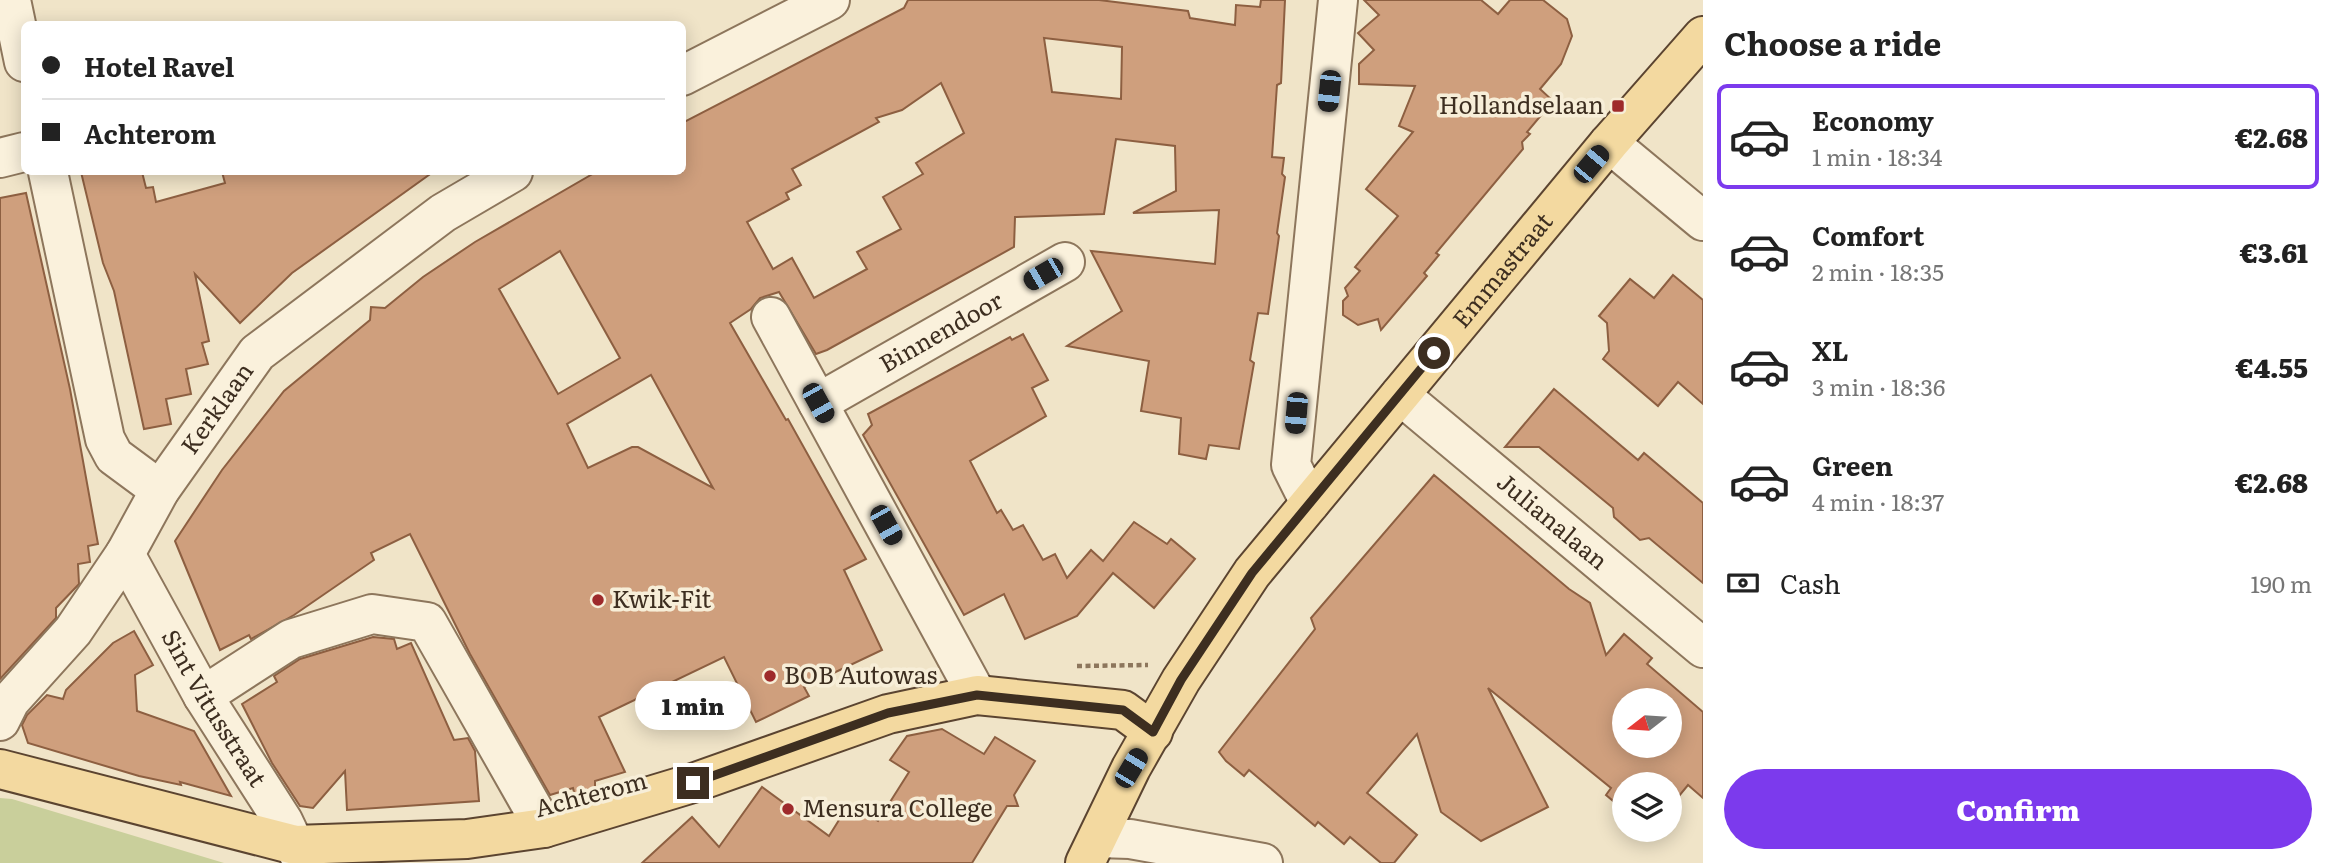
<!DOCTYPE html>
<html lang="en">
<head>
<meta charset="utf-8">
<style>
	:root { --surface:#fff; --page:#f2f2f2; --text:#222; --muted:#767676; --line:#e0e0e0; --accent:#7c3aed }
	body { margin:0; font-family:Literata,serif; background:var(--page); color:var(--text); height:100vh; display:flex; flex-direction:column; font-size:26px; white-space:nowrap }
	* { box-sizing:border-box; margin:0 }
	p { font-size:23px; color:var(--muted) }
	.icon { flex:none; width:38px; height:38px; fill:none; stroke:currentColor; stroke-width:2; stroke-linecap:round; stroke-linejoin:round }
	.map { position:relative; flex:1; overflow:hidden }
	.sheet { display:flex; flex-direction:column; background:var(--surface); width:630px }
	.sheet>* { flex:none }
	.banner { position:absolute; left:21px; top:21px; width:665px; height:154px; border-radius:10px; box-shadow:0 4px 18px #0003; display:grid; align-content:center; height:154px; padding:0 21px; background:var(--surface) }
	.needle { width:46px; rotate:253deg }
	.buttons { position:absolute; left:1612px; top:688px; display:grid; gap:14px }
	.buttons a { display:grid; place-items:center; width:70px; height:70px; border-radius:50%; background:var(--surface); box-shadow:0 4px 18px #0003; font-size:35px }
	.end { position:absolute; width:32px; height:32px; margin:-16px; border:9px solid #3d2e20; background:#fff; box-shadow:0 0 0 4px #fff }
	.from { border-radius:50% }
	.bubble { position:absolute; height:49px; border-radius:24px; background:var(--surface); box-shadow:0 4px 18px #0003; font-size:23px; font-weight:800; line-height:49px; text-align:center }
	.car { position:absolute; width:21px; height:42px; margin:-21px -10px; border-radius:9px; box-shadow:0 0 5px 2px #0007; background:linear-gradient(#222 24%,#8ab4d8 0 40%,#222 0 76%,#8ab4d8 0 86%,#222 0) }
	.banner b { display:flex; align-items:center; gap:24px; height:66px; font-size:26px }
	.banner b+b { border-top:2px solid var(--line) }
	.banner i { width:18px; height:18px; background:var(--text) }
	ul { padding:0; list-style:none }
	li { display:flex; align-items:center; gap:21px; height:105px; margin:0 14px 10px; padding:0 7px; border:4px solid transparent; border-radius:10px }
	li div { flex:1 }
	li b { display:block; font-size:26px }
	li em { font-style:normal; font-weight:800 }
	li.selected { border-color:var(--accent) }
	li>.icon { width:63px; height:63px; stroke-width:1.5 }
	h2 { padding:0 21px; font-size:32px; line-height:84px }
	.pay { display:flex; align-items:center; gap:18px; height:77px; padding:0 21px; font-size:26px }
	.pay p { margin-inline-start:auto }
	.button { display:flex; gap:14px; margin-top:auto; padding:14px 21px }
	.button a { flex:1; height:80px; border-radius:42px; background:var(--accent); color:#fff; font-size:28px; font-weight:800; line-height:80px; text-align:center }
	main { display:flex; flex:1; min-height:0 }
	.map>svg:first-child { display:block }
	.green { fill:#c9cf9b }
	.building { fill:#cf9f7d; stroke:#8d5f41; stroke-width:2; fill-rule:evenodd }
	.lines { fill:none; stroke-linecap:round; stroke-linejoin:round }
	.minor-casing { stroke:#8d765c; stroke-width:42 }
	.major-casing { stroke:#5b4430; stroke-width:42 }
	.path { stroke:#8d765c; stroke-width:4.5; stroke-dasharray:5 3.5; stroke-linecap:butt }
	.minor { stroke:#faf1dc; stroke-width:38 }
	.major { stroke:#f3d9a0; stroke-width:38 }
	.route { stroke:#3d2e20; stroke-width:9 }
	.poi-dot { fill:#9e2a2b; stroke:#f7eed8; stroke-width:2.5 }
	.labels { text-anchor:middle; stroke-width:7; stroke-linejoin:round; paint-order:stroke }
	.poi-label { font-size:24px; fill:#3d2e20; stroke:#f7eed8; text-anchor:start }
	.street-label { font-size:24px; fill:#3d2e20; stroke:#f7eed8 }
</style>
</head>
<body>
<main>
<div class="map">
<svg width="1703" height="863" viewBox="0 0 1703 863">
	<rect width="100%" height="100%" fill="#f0e4c8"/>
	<path class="green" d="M 0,798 L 12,799 L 224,863 L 0,863 Z"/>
	<g class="building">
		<path d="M 908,0 L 1099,0 L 1188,11 L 1190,18 L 1235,25 L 1236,5 L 1260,7 L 1261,0 L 1285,0 L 1281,83 L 1277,85 L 1272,157 L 1284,158 L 1282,174 L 1285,177 L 1277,233 L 1279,236 L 1268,314 L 1258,313 L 1250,360 L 1254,363 L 1239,449 L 1209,445 L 1206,459 L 1179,454 L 1181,418 L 1141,411 L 1149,361 L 1067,346 L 1122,311 L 1091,251 L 1215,264 L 1219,210 L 1133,213 L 1176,191 L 1175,146 L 1116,139 L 1104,214 L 1015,217 L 1014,247 L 827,350 L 816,354 L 779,292 L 760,298 L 751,309 L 730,323 L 786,420 L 788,419 L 866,559 L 844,570 L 882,650 L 804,687 L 809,696 L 756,722 L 724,657 L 599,717 L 625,772 L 595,781 L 595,790 L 575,796 L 573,788 L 550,795 L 470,654 L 410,534 L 371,553 L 374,560 L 294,615 L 251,639 L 249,635 L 220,650 L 175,541 L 222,470 L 284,391 L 370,320 L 371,307 L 385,308 L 423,277 L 475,242 L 596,172 L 682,172 L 682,123 L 904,8 ZM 1044,38 L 1122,47 L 1121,99 L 1052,92 ZM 941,83 L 964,133 L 916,163 L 923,174 L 883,197 L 901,229 L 857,252 L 867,269 L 814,298 L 792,258 L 773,269 L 747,222 L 789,199 L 786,193 L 801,185 L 792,169 L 879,122 L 876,118 L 902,110 ZM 560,251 L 620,358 L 558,394 L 499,289 ZM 651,375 L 713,488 L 638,447 L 632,447 L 588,468 L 567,424 Z"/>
		<path d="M 1364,0 L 1481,0 L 1498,14 L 1510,0 L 1543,0 L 1567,19 L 1572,36 L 1561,64 L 1540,89 L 1553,101 L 1527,132 L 1530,134 L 1522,142 L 1523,149 L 1436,253 L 1439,255 L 1424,273 L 1427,276 L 1381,330 L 1378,319 L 1358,325 L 1343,315 L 1343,301 L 1348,296 L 1345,288 L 1360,271 L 1355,267 L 1398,216 L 1366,189 L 1413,132 L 1399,126 L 1415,86 L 1359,84 L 1359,64 L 1374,50 L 1358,33 L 1379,15 Z"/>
		<path d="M 81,172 L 142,172 L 146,188 L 153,187 L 156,202 L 225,183 L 222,172 L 433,172 L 292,273 L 240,323 L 195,274 L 209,341 L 202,343 L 208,364 L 186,369 L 191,394 L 166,399 L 171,424 L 144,429 L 114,291 L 103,263 Z"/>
		<path d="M 26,193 L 70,389 L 98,544 L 88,546 L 90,562 L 78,564 L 79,584 L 56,608 L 56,618 L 0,679 L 0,198 Z"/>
		<path d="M 1673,275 L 1703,300 L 1703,404 L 1678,382 L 1658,406 L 1603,359 L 1609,351 L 1607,323 L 1599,316 L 1630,279 L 1654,298 Z"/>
		<path d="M 1023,334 L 1048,380 L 1032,388 L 1046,416 L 970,461 L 997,513 L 1001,510 L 1013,530 L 1023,525 L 1043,560 L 1055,554 L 1067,578 L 1091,550 L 1103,561 L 1134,522 L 1167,544 L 1171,539 L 1195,559 L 1154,608 L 1113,573 L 1077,616 L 1025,639 L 1004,594 L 964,615 L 863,435 L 872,425 L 868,414 L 1010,337 L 1012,340 Z"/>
		<path d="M 1554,389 L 1638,460 L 1644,453 L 1703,503 L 1703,583 L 1649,538 L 1640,540 L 1614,517 L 1613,508 L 1539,447 L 1505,447 Z"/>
		<path d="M 1434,475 L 1569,589 L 1590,603 L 1606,655 L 1624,634 L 1652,658 L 1647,664 L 1703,712 L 1703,798 L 1688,785 L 1670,807 L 1670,784 L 1624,784 L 1624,810 L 1606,795 L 1611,788 L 1488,688 L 1548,807 L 1481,841 L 1441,812 L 1417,734 L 1367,793 L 1417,835 L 1394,863 L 1381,863 L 1350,837 L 1344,844 L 1318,822 L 1315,826 L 1249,770 L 1244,776 L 1226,761 L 1219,752 L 1315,629 L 1311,618 ZM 1624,700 L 1670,700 L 1670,746 L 1624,746 Z"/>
		<path d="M 134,631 L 153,665 L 135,675 L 137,711 L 194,731 L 231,796 L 180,782 L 181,785 L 139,776 L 28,743 L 22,725 L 27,715 L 47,695 L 63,699 L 66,690 L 113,643 Z"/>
		<path d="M 373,637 L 394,639 L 397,649 L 411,643 L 454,740 L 468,738 L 475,751 L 479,801 L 347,810 L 345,771 L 313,808 L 300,806 L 272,763 L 242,704 L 277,682 L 274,676 L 300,659 Z"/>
		<path d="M 942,729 L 984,754 L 995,737 L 1035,761 L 1014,795 L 1018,806 L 1007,806 L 972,863 L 642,863 L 692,817 L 719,847 L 762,787 L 829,836 L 849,804 L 878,821 L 909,772 L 890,760 L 907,736 Z"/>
	</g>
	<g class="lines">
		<g class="minor-casing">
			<g id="minor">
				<path d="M 11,0 L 24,62"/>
				<path d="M 682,76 L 830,0"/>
				<path d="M 1609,143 L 1703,221"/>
				<path d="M 0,158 L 24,152"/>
				<path d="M 48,172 L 105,439 L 114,456 L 160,490"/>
				<path d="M 771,317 L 977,695"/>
				<path id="s1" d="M 1400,395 L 1703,648"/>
				<path id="s2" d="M 818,403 L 1065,262"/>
				<path d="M 1310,503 L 1291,465 L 1338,0"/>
				<path id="s3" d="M 125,554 L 203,696 L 283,821 L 303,863"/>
				<path d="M 203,696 L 291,639 L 372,614 L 427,622 L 544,828"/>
				<path id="s4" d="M 0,721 L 10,701 L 73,631 L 125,554 L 160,490 L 257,353 L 443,213 L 513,172"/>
				<path d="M 1098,838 L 1130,839 L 1263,863"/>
			</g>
		</g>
		<g class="major-casing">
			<g id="major">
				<path d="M 0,769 L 295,845 L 467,839 L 544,828 L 693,783 L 888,714 L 977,695 L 1123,710 L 1153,732"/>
				<path id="s5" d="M 1085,863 L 1131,768 L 1181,680 L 1252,573 L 1609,143 L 1703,36"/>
			</g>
		</g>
		<path class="path" d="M 1077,666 L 1148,665"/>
		<use href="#minor" class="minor"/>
		<use href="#major" class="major"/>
	</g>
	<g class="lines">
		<path class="route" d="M 693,783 L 888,713 L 977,695 L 1123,710 L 1153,732 L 1181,680 L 1252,573 L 1434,353"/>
	</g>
	<g class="poi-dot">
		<rect x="1611" y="99" width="14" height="14" rx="3.5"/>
		<circle cx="598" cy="600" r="7"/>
		<circle cx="770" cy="676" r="7"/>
		<circle cx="788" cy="809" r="7"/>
	</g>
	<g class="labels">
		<g class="poi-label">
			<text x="1604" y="114" text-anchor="end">Hollandselaan</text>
			<text x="612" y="608">Kwik-Fit</text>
			<text x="784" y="684">BOB Autowas</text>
			<text x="802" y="817">Mensura College</text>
		</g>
		<g class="street-label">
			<text dy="8" stroke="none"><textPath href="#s5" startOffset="728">Emmastraat</textPath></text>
			<text dy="8" stroke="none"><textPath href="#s2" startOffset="142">Binnendoor</textPath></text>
			<text dy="8" stroke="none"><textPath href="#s4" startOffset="382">Kerklaan</textPath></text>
			<text dy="8" stroke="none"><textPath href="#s1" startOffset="198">Julianalaan</textPath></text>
			<text dy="8" stroke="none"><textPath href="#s3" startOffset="178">Sint Vitusstraat</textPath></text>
			<text transform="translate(591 795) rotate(-15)" y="8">Achterom</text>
		</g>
	</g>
</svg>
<div class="buttons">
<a><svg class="needle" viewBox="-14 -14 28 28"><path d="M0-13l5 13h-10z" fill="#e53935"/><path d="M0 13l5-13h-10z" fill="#767676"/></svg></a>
<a><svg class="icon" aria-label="layers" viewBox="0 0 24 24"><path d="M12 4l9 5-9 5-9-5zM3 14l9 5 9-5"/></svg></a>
</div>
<i class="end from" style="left:1434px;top:353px"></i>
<i class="end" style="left:693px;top:783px"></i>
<div class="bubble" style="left:635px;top:681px;width:116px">1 min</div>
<i class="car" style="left:1329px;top:91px;rotate:186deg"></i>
<i class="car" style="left:1591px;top:164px;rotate:40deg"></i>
<i class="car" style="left:1043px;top:274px;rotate:240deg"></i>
<i class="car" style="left:818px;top:403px;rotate:151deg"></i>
<i class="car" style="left:1296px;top:413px;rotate:185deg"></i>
<i class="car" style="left:886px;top:525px;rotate:151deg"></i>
<i class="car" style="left:1131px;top:768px;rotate:31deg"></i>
<div class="banner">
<b><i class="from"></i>Hotel Ravel</b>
<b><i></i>Achterom</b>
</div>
</div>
<section class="sheet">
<h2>Choose a ride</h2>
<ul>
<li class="selected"><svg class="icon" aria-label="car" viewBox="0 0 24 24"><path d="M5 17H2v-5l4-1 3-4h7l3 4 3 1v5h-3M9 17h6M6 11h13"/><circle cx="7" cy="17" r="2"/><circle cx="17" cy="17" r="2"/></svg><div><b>Economy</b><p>1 min · 18:34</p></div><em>€2.68</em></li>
<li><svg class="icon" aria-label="car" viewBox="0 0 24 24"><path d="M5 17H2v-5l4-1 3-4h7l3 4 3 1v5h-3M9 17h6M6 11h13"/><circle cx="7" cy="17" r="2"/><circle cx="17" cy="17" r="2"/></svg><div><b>Comfort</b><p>2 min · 18:35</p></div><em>€3.61</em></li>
<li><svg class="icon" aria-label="car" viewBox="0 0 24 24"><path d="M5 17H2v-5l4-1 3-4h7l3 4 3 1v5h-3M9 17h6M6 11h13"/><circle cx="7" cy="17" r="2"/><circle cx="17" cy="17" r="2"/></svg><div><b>XL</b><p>3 min · 18:36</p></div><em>€4.55</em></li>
<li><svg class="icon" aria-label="car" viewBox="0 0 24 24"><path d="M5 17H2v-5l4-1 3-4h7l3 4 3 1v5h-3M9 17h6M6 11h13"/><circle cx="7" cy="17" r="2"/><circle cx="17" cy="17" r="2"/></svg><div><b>Green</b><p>4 min · 18:37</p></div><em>€2.68</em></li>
</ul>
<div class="pay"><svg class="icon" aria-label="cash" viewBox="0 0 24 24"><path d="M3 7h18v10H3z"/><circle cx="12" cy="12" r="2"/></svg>Cash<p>190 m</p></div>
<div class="button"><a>Confirm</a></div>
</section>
</main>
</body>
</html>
